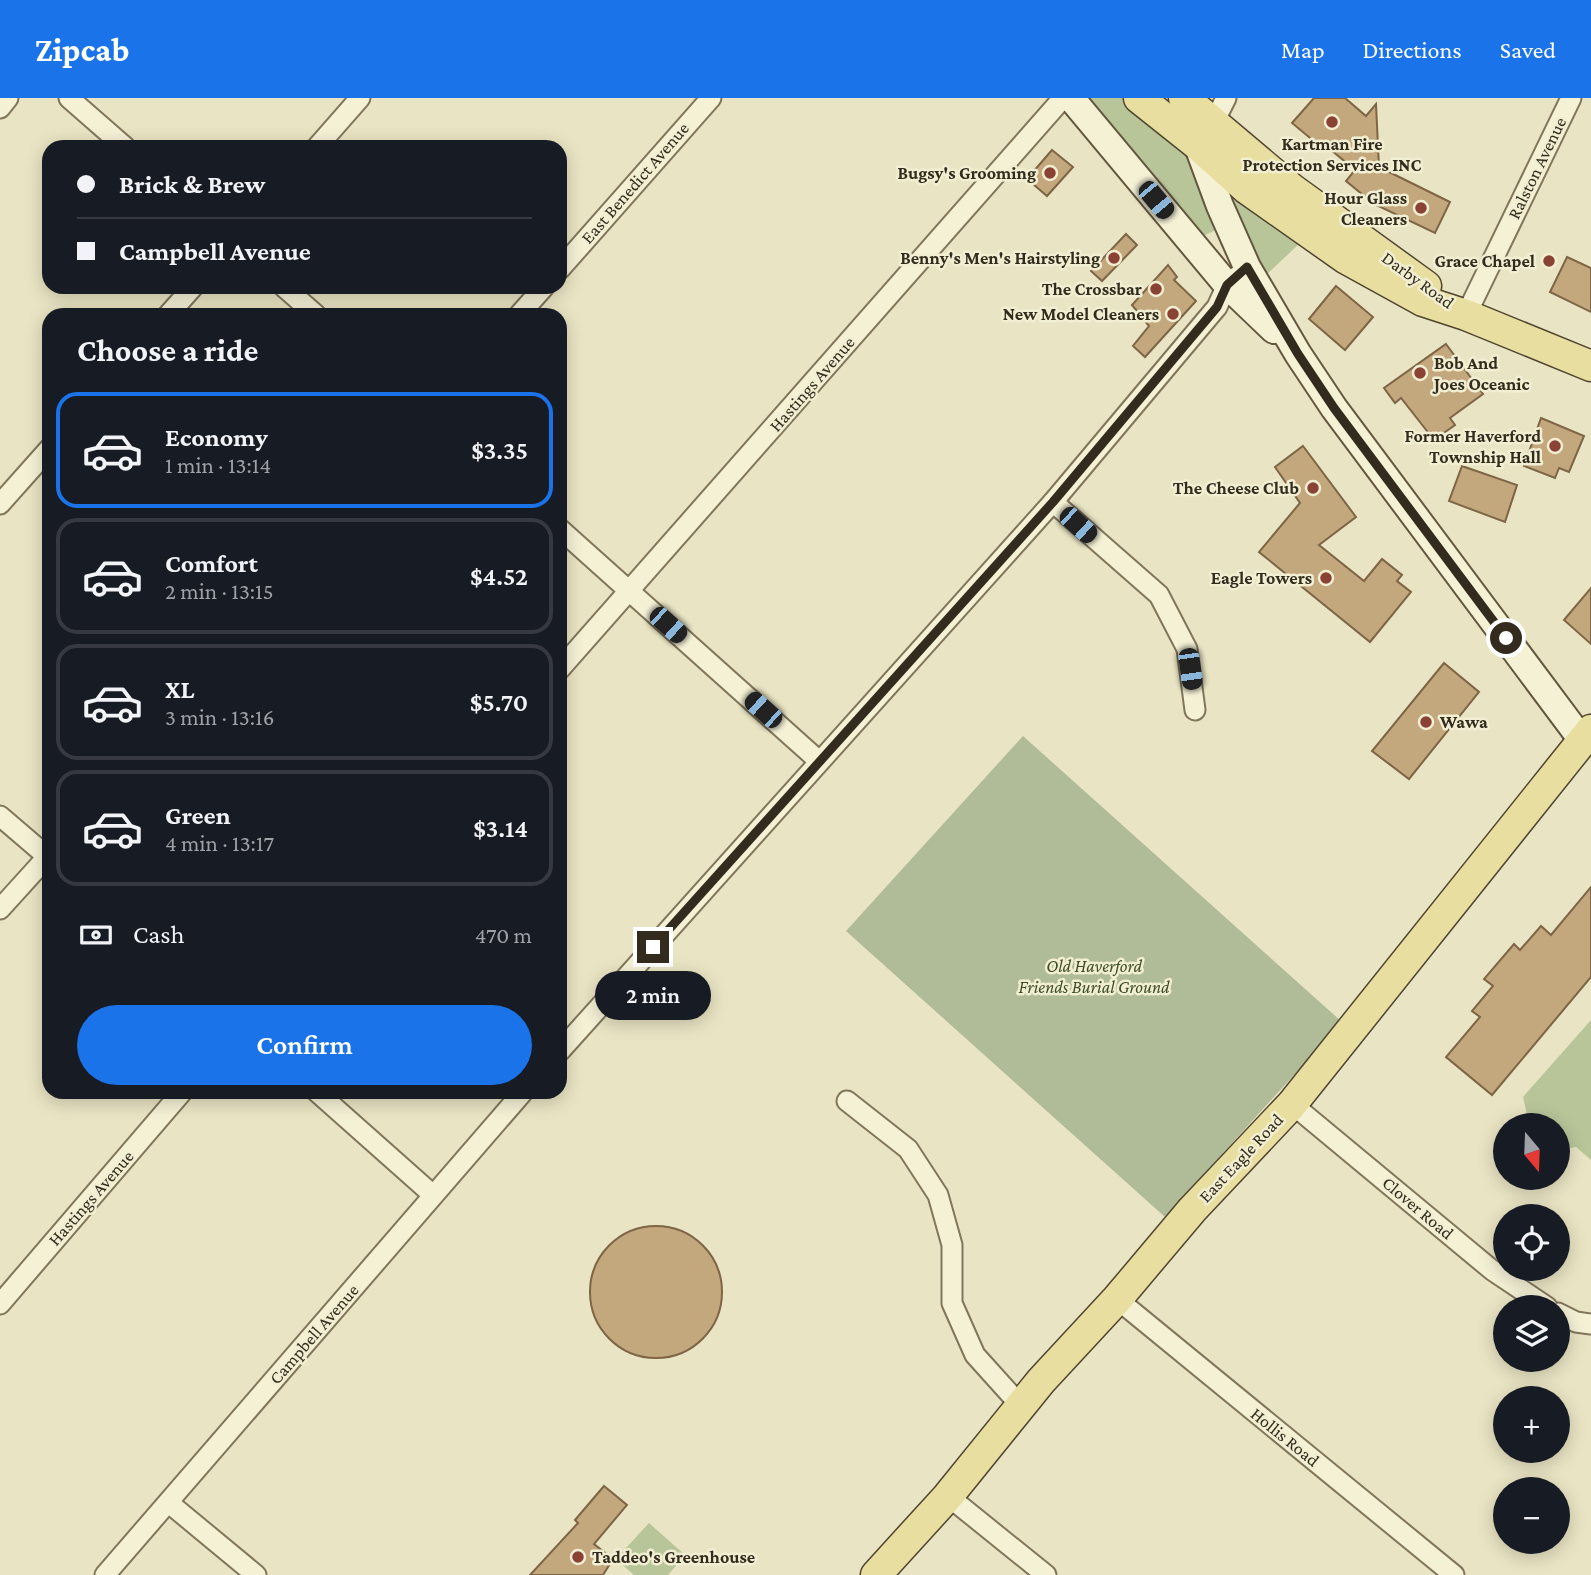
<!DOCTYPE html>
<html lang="en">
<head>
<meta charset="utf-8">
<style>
	:root { --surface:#171b24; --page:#242831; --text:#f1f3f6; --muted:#9ea1a6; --line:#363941; --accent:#1a73e8 }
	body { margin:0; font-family:"Crimson Pro",serif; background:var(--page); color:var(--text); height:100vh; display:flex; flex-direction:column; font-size:26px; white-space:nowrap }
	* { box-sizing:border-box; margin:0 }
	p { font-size:23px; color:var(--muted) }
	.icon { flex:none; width:38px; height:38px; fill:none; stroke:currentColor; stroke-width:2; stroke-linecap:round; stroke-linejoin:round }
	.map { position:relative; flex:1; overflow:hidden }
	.drawer { position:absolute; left:42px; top:210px; width:525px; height:791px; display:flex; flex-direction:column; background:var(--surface); border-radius:21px; box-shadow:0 4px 18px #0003 }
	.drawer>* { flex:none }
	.banner { position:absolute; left:42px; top:42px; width:525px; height:154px; border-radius:21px; box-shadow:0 4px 18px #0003; display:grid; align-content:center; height:154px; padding:0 35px; background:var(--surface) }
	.needle { width:46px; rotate:161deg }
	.controls { position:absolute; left:1493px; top:1015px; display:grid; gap:14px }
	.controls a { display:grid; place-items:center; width:77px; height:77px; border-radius:50%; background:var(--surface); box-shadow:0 4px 18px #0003; font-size:35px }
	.end { position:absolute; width:32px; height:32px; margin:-16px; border:9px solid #332c1e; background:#fff; box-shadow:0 0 0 4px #fff }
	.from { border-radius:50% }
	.bubble { position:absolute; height:49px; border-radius:24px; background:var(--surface); box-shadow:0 4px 18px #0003; font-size:23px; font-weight:600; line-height:49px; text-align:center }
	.car { position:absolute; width:21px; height:42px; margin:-21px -10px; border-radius:9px; box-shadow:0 0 5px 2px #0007; background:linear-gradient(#222 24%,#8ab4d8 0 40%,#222 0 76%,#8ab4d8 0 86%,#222 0) }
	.banner b { display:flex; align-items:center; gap:24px; height:66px; font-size:26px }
	.banner b+b { border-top:2px solid var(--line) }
	.banner i { width:18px; height:18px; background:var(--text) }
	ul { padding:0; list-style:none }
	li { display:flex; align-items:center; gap:21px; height:116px; margin:0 14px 10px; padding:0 21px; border:4px solid var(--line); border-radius:21px }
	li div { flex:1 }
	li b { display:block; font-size:26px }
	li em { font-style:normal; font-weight:600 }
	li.current { border-color:var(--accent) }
	li>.icon { width:63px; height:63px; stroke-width:1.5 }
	h2 { padding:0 35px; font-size:32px; line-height:84px }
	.pay { display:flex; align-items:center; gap:18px; height:77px; padding:0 35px; font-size:26px }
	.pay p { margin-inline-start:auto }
	.cta { display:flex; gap:14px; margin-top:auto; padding:14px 35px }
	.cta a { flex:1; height:80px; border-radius:42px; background:var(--accent); color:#fff; font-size:28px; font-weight:600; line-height:80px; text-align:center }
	header { display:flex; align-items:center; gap:42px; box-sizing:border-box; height:98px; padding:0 35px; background:var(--accent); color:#fff }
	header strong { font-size:33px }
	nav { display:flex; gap:38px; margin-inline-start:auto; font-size:24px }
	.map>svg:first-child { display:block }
	.green { fill:#b8c599 }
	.cemetery { fill:#b0bb97 }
	.building { fill:#c3a77d; stroke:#7d6545; stroke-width:2 }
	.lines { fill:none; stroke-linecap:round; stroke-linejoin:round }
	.street-casing { stroke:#81765c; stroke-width:23 }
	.secondary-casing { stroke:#63573f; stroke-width:30 }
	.primary-casing { stroke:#4f4430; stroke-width:33 }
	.street { stroke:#f4f1d5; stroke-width:19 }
	.secondary { stroke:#f4f1d5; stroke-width:26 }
	.primary { stroke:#e8de9f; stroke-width:30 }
	.route { stroke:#332c1e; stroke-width:9 }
	.poi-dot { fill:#894233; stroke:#f1eed2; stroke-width:2.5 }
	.labels { text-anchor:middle; stroke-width:5; stroke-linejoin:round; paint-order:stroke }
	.poi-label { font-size:18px; font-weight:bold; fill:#332c1e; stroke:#f1eed2; text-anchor:end }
	.street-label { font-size:18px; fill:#332c1e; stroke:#f1eed2 }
	.park-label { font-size:18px; font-style:italic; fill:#3d4d27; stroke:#f1eed2 }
</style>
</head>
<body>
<header>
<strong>Zipcab</strong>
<nav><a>Map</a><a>Directions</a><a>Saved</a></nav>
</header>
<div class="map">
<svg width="1591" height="1477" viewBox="0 0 1591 1477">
	<rect width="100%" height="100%" fill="#e9e4c3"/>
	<g class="green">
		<path d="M 1086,0 L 1127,0 L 1191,53 L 1218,131 L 1201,139 Z"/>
		<path d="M 1224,87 L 1301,144 L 1265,178 Z"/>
		<path d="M 1591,922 L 1591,1062 L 1576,1049 L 1560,1052 L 1558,1050 L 1558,1027 L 1531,1027 L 1523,1021 L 1527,1016 L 1523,999 Z"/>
		<path d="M 649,1425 L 685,1457 L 668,1477 L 634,1477 L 616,1461 Z"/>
	</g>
	<path class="cemetery" d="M 1023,638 L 1342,924 L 1165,1119 L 846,833 Z"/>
	<g class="building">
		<path d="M 1314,0 L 1345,0 L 1366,18 L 1376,6 L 1379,69 L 1450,104 L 1435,135 L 1374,106 L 1346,83 L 1355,72 L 1325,47 L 1322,50 L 1292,25 Z"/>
		<path d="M 1052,52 L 1073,69 L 1047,98 L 1027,81 Z"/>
		<path d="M 1126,136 L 1137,147 L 1102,183 L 1091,173 Z"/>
		<path d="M 1567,159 L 1591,170 L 1591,214 L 1550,194 Z"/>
		<path d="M 1168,167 L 1177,179 L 1174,182 L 1196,203 L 1145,259 L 1133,248 L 1149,228 L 1132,207 Z"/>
		<path d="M 1336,188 L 1373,219 L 1345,252 L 1309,221 Z"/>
		<path d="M 1446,246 L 1483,296 L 1450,320 L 1455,327 L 1434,342 L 1401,300 L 1395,305 L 1384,290 Z"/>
		<path d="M 1541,320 L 1584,338 L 1569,374 L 1559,370 L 1555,380 L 1524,368 Z"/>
		<path d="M 1303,348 L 1356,419 L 1319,447 L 1364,483 L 1382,461 L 1402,477 L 1397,483 L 1411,494 L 1370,544 L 1259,454 L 1300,405 L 1275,369 Z"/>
		<path d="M 1462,368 L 1517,387 L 1505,424 L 1449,403 Z"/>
		<path d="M 1591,490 L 1591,546 L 1564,522 Z"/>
		<path d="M 1444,565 L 1479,594 L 1409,681 L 1372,653 Z"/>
		<path d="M 1591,789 L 1591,879 L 1492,997 L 1446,959 L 1480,919 L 1472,913 L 1493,888 L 1484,881 L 1514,846 L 1520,852 L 1541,828 L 1551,837 Z"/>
		<circle cx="656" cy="1194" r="66"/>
		<path d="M 604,1388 L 627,1407 L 594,1446 L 613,1461 L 603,1477 L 530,1477 L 578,1425 L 575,1422 Z"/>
	</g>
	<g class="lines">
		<g class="street-casing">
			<g id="street">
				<path d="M 69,0 L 125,49"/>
				<path d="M 0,10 L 8,0"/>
				<path d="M 1213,26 L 1226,0"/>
				<path d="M 317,49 L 360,0"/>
				<path d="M 560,171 L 711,0"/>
				<path d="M 284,189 L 316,217"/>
				<path d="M 168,217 L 193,189"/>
				<path d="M 519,217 L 544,189"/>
				<path d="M 1466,217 L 1571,0"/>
				<path d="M 1053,404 L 1159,497 L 1187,551 L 1195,612"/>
				<path d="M 0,406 L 49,351"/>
				<path d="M 560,431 L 819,663"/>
				<path d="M 560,571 L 1063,0"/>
				<path d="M 0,718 L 49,760"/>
				<path d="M 0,811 L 49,757"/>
				<path d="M 560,953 L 1053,404 L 1217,209 L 1227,187 L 1236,179"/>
				<path d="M 317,994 L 433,1097"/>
				<path d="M 847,1003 L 908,1051 L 938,1097 L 952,1147 L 952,1205 L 975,1257 L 1021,1308"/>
				<path d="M 1292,1006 L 1492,1172 L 1547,1209"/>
				<path d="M 1117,1201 L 1454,1477"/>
				<path d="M 0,1206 L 182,994"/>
				<path d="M 1558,1215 L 1576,1224 L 1591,1226"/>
				<path d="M 948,1398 L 1046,1477"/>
				<path d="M 169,1405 L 256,1477"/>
				<path d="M 105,1477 L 523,994"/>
			</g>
		</g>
		<g class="secondary-casing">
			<g id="secondary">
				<path d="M 1071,0 L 1227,187 L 1274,232"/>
				<path d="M 1196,43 L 1220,108 L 1247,169 L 1298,256 L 1334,310 L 1582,642"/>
			</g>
		</g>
		<g class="primary-casing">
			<g id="primary">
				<path d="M 1139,0 L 1198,47 L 1247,91 L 1345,160 L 1423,203 L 1466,217 L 1591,268"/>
				<path d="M 1184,0 L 1292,91 L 1426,188"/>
				<path d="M 876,1477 L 948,1398 L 1041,1283 L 1117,1201 L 1192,1112 L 1292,1006 L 1591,632"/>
			</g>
		</g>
		<use href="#street" class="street"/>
		<use href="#secondary" class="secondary"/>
		<use href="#primary" class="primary"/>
	</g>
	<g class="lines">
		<path class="route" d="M 653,849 L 1053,404 L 1217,209 L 1227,187 L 1247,169 L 1298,256 L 1334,310 L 1506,540"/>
	</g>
	<g class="poi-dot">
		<circle cx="1332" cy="24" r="7"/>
		<circle cx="1050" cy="75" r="7"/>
		<circle cx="1421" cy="110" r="7"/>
		<circle cx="1114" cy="160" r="7"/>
		<circle cx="1549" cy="163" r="7"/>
		<circle cx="1156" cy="191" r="7"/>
		<circle cx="1173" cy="216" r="7"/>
		<circle cx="1420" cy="275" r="7"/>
		<circle cx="1555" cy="348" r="7"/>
		<circle cx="1313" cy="390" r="7"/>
		<circle cx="1326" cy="480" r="7"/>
		<circle cx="1426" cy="624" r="7"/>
		<circle cx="578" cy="1459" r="7"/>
	</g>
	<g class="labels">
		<g class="poi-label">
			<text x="1332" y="52" text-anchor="middle">Kartman Fire<tspan x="1332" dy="21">Protection Services INC</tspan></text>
			<text x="1036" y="81">Bugsy's Grooming</text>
			<text x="1407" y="106">Hour Glass<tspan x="1407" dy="21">Cleaners</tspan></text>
			<text x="1100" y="166">Benny's Men's Hairstyling</text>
			<text x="1535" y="169">Grace Chapel</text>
			<text x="1142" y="197">The Crossbar</text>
			<text x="1159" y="222">New Model Cleaners</text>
			<text x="1434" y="271" text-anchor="start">Bob And<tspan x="1434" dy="21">Joes Oceanic</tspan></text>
			<text x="1541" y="344">Former Haverford<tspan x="1541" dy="21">Township Hall</tspan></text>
			<text x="1299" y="396">The Cheese Club</text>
			<text x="1312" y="486">Eagle Towers</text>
			<text x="1440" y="630" text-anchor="start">Wawa</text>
			<text x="592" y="1465" text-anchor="start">Taddeo's Greenhouse</text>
		</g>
		<g class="street-label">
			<text transform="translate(1537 70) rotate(-64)" y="6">Ralston Avenue</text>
			<text transform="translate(635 85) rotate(-49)" y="6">East Benedict Avenue</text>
			<text transform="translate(1418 182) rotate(36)" y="6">Darby Road</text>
			<text transform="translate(812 286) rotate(-49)" y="6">Hastings Avenue</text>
			<text transform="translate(1241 1060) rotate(-47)" y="6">East Eagle Road</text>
			<text transform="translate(91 1100) rotate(-49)" y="6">Hastings Avenue</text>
			<text transform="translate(1418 1110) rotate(40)" y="6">Clover Road</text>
			<text transform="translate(314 1236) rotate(-49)" y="6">Campbell Avenue</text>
			<text transform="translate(1285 1339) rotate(39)" y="6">Hollis Road</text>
		</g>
		<g class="park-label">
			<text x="1094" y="874">Old Haverford<tspan x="1094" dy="21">Friends Burial Ground</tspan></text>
		</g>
	</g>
</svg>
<div class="controls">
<a><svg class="needle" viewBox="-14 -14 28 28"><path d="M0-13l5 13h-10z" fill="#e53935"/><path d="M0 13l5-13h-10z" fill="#9ea1a6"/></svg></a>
<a><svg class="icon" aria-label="locate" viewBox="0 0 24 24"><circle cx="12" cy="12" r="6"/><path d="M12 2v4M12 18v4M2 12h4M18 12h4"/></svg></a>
<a><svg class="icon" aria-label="layers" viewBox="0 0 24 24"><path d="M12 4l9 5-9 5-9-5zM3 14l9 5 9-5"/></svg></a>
<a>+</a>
<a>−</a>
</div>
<i class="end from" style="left:1506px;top:540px"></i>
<i class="end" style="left:653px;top:849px"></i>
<div class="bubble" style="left:595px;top:873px;width:116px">2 min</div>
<i class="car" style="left:1156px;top:102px;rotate:140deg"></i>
<i class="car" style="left:1078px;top:427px;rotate:132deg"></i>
<i class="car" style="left:668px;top:527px;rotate:132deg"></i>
<i class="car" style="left:1190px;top:571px;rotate:172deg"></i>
<i class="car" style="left:763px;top:612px;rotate:312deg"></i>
<div class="banner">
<b><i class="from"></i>Brick &amp; Brew</b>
<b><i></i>Campbell Avenue</b>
</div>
<section class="drawer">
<h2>Choose a ride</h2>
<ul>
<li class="current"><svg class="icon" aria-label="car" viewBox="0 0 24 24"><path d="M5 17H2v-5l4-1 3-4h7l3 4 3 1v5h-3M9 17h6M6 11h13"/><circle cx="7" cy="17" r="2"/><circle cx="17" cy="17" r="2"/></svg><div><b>Economy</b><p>1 min · 13:14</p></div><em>$3.35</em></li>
<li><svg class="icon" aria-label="car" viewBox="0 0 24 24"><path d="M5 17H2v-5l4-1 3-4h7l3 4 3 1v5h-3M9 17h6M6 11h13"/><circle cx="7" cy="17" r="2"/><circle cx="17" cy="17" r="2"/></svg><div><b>Comfort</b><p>2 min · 13:15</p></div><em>$4.52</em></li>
<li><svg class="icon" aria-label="car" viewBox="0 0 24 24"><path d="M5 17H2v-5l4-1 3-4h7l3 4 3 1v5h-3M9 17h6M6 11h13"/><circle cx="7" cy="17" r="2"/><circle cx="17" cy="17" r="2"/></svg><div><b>XL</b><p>3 min · 13:16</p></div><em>$5.70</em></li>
<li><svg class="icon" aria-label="car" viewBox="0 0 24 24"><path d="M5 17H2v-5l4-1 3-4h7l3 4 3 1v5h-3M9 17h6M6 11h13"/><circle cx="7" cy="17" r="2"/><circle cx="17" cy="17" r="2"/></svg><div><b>Green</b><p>4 min · 13:17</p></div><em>$3.14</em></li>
</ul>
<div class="pay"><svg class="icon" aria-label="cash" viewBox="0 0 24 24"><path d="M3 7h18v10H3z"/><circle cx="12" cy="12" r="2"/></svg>Cash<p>470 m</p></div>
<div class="cta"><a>Confirm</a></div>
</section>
</div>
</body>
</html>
